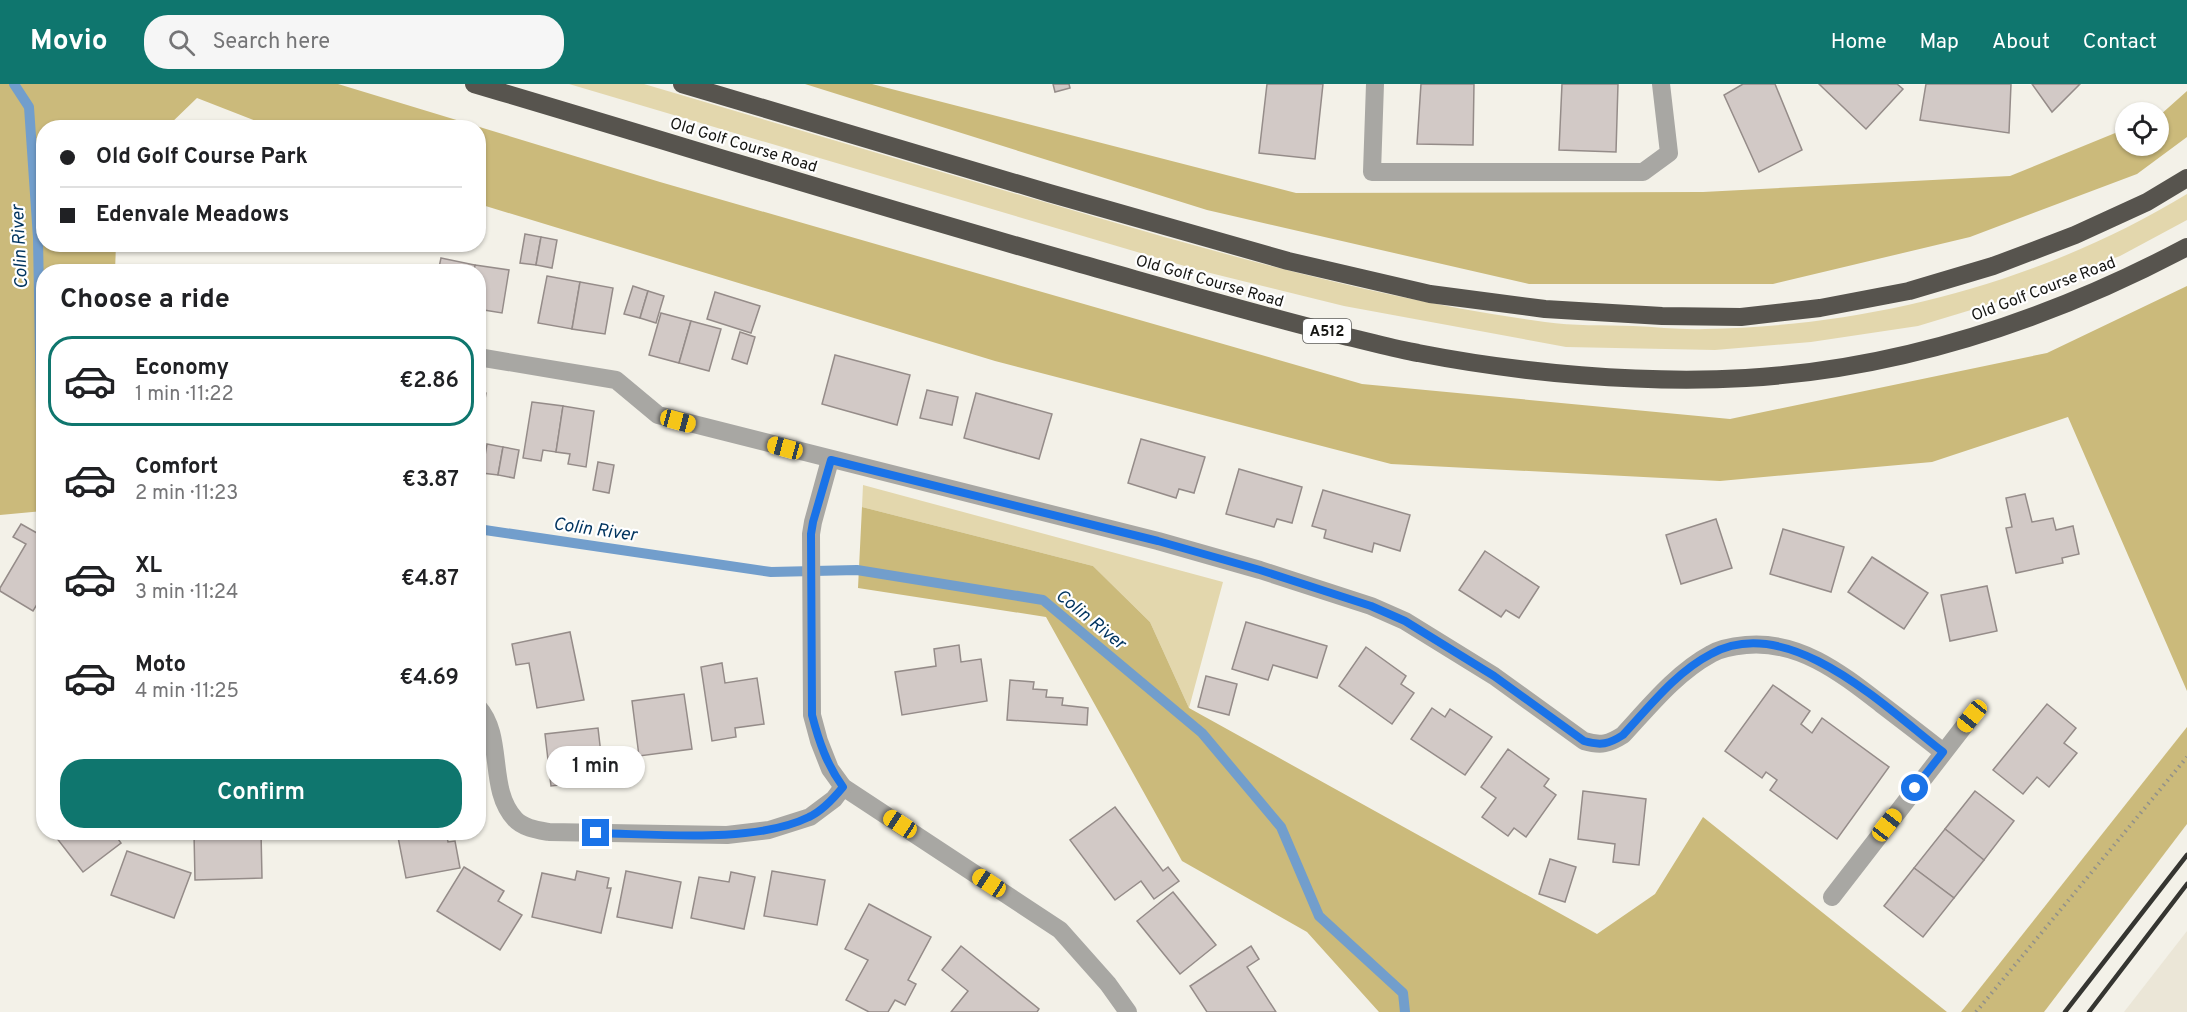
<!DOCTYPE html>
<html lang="en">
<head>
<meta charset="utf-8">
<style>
	:root { --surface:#fff; --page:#f6f6f6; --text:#202124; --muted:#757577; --line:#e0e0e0; --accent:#0f766e }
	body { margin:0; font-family:Overpass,sans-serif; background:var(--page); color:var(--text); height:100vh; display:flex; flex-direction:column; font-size:22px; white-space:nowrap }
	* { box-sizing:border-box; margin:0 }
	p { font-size:20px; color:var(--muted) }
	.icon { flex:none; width:33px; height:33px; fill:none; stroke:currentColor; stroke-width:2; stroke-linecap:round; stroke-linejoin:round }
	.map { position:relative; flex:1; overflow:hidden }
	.sheet { position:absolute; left:36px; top:180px; width:450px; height:576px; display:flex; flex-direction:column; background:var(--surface); border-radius:24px; box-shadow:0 2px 4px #0004 }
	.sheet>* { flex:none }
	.banner { position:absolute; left:36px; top:36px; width:450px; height:132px; border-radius:24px; box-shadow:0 2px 4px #0004; display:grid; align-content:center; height:132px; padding:0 24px; background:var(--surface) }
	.controls { position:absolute; left:2115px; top:18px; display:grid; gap:12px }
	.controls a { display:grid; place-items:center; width:54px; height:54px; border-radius:50%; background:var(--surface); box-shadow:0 2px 4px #0004; font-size:30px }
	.end { position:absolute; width:27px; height:27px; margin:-14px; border:8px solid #1a73e8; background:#fff; box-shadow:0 0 0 3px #fff }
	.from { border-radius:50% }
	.bubble { position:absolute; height:42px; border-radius:21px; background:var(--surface); box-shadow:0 2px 4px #0004; font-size:20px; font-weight:600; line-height:42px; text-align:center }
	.car { position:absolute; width:18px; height:36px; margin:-18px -9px; border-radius:8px; box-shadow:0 0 4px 2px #0007; background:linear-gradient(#f5c518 24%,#345 0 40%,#f5c518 0 76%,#345 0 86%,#f5c518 0) }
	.banner b { display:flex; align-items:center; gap:21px; height:57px; font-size:22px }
	.banner b+b { border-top:2px solid var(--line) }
	.banner i { width:15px; height:15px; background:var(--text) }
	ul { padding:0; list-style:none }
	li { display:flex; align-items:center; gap:18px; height:90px; margin:0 12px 9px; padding:0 12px; border:3px solid transparent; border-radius:24px }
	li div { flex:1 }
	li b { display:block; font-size:22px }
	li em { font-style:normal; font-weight:600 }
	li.on { border-color:var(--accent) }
	li>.icon { width:54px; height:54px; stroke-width:1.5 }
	h2 { padding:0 24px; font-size:27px; line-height:72px }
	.cta { display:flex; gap:12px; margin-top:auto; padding:12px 24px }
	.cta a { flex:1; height:69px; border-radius:24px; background:var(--accent); color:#fff; font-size:24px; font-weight:600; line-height:69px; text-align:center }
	header { display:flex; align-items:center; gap:36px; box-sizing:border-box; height:84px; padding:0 30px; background:var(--accent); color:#fff }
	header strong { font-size:28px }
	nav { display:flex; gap:33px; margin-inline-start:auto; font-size:21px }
	.search { width:420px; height:54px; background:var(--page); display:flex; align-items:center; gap:15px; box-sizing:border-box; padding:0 21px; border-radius:24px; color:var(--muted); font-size:22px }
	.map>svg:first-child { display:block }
	.built { fill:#ebe6d7 }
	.green { fill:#e3d7ad }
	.forest { fill:#cbba7b }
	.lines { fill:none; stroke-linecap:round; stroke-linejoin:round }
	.stream { stroke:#729ecc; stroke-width:10 }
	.building { fill:#d2c9c6; stroke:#958c89; stroke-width:1.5 }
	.path { stroke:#92918a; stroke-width:4; stroke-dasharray:1.5 4.5; stroke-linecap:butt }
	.street { stroke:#a8a7a3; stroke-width:18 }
	.highway { stroke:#57544e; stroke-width:18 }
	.rail { stroke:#353531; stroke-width:4.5 }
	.route { stroke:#1a73e8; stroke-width:8 }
	.labels { text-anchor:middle; stroke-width:4.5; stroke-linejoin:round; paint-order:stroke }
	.shield { fill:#fff; stroke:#5c5c5a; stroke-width:1.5 }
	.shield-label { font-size:15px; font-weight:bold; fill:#161613 }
	.street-label { font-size:16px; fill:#161613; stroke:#fff }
	.water-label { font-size:18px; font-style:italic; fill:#01345f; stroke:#fff }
</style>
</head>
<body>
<header>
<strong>Movio</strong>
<div class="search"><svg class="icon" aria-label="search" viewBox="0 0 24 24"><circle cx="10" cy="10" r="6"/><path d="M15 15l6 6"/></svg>Search here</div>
<nav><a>Home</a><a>Map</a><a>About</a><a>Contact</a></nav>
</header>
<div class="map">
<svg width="2187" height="928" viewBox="0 0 2187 928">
	<rect width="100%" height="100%" fill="#f3f1e8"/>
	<path class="built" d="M 2187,847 L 2187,928 L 2124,928 Z"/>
	<g class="green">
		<path d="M 569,0 L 644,0 C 796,45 947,90 1099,134 C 1246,177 1393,217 1545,238 C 1573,242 1604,241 1633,242 C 1657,243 1681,246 1705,245 C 1873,242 2042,198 2187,110 L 2187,136 L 2120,172 L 2004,216 L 1918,242 L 1811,258 L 1715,266 L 1566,263 L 1344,222 L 1198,186 Z"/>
		<path d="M 863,401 L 1223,498 L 1189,624 L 1150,538 L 1093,482 L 862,423 Z"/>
	</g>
	<g class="forest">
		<path d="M 0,0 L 338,0 L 660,98 L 1362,300 L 1730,335 L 2047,269 L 2187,202 L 2187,607 L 2068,333 L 1932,378 L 1720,397 L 1391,380 L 995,277 L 479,120 L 478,44 L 271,43 L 197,14 L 167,43 L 44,44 L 44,160 L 116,161 L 115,187 L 44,188 L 43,427 L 0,431 Z"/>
		<path d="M 805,0 L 872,0 L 1296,109 L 1703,108 L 2010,92 L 2125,45 L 2126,62 L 2158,62 L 2159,32 L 2187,7 L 2187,53 L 2137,90 L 1970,153 L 1773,200 L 1529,200 L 1207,126 Z"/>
		<path d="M 862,423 L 1093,482 L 1150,538 L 1189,624 L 1597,850 L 1655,810 L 1703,733 L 1947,928 L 1379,928 L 1307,848 L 1182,777 L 1046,533 L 858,504 Z"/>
		<path d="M 2187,643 L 2187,740 L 2044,928 L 1961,928 Z"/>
	</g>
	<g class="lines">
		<g class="stream">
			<path d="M 14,0 L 29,23 L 38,154 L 41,327 L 44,328"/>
			<path d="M 478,445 L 771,488 L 857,486 L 1043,516 L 1202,649 L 1281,743 L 1319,832 L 1403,909 L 1405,928"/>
		</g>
	</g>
	<g class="building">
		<path d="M 1053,0 L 1069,0 L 1070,4 L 1055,8 Z"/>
		<path d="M 1267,0 L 1323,0 L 1315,75 L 1259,69 Z"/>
		<path d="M 1421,0 L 1474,0 L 1473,61 L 1417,60 Z"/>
		<path d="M 1562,0 L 1618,0 L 1616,68 L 1559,66 Z"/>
		<path d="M 1743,0 L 1775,0 L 1802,66 L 1759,88 L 1724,11 Z"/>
		<path d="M 1819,0 L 1897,0 L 1903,5 L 1866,45 Z"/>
		<path d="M 1926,0 L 2011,0 L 2009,49 L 1920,36 Z"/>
		<path d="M 2032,0 L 2080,0 L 2052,28 Z"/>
		<path d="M 525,150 L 541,153 L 536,181 L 520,179 Z"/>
		<path d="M 541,153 L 557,156 L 552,184 L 536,181 Z"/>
		<path d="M 441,174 L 475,181 L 474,188 L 438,188 Z"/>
		<path d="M 475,181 L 509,186 L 502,229 L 478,225 L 478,188 L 474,188 Z"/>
		<path d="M 547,192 L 580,198 L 572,245 L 538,239 Z"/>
		<path d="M 580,198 L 613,204 L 605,250 L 572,245 Z"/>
		<path d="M 633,202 L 648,207 L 640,234 L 624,230 Z"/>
		<path d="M 648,207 L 664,212 L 656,239 L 640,234 Z"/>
		<path d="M 715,208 L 760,222 L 751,249 L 707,235 Z"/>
		<path d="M 661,229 L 691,237 L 679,279 L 649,271 Z"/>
		<path d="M 691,237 L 721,245 L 709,287 L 679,279 Z"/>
		<path d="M 740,248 L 755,253 L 747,280 L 732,275 Z"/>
		<path d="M 835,271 L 910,291 L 897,341 L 822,320 Z"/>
		<path d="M 927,306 L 958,313 L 952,341 L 920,334 Z"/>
		<path d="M 478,307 L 486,309 L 478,359 Z"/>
		<path d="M 976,309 L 1052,330 L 1039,375 L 964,354 Z"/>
		<path d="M 532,318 L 563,322 L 556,368 L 543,366 L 541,377 L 523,374 Z"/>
		<path d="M 563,322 L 594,327 L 586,383 L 568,380 L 570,370 L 556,368 Z"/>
		<path d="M 1141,355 L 1205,373 L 1194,409 L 1179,405 L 1176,414 L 1128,399 Z"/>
		<path d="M 487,360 L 503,363 L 498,391 L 482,389 Z"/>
		<path d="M 503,363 L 519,366 L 514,394 L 498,391 Z"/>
		<path d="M 598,378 L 614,381 L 609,409 L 593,406 Z"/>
		<path d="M 1239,385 L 1302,403 L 1292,439 L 1277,435 L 1274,443 L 1226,430 Z"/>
		<path d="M 1323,406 L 1410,431 L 1400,467 L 1374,459 L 1372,468 L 1324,454 L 1326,446 L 1312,442 Z"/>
		<path d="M 2025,410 L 2032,438 L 2053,434 L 2056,446 L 2073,442 L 2079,470 L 2062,474 L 2063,479 L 2016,489 L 2006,444 L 2012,443 L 2006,414 Z"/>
		<path d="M 1716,435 L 1732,484 L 1681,500 L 1666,451 Z"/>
		<path d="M 21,440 L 44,453 L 44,509 L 33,527 L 0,507 L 0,504 L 26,460 L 13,453 Z"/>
		<path d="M 1783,445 L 1844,463 L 1831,508 L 1770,490 Z"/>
		<path d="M 1485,467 L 1539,503 L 1519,534 L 1506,526 L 1501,533 L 1459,506 Z"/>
		<path d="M 1872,473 L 1928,509 L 1904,545 L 1848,508 Z"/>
		<path d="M 1987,502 L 1997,547 L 1950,557 L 1941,511 Z"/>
		<path d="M 1246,538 L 1327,562 L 1317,594 L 1273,581 L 1268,596 L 1232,585 Z"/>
		<path d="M 570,548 L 584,616 L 537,624 L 529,579 L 516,581 L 512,560 Z"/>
		<path d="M 959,561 L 961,578 L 981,575 L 987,617 L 902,631 L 895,588 L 936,582 L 934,565 Z"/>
		<path d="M 1366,563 L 1406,592 L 1401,600 L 1414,609 L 1392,640 L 1339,602 Z"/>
		<path d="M 722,579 L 725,599 L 757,594 L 764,640 L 735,644 L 736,653 L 712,657 L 701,583 Z"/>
		<path d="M 1206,592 L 1237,600 L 1229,631 L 1198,623 Z"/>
		<path d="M 1010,596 L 1034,598 L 1033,605 L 1047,606 L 1046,613 L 1063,614 L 1062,621 L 1088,624 L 1087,641 L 1007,636 Z"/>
		<path d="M 1773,601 L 1810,627 L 1801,640 L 1812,649 L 1822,634 L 1889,683 L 1837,755 L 1770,706 L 1777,696 L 1766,688 L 1762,694 L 1725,667 Z"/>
		<path d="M 684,610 L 692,665 L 639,672 L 632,617 Z"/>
		<path d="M 2047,620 L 2076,644 L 2064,659 L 2077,669 L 2049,703 L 2037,693 L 2023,710 L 1993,686 Z"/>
		<path d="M 1432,624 L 1445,633 L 1450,625 L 1492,653 L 1465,691 L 1411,655 Z"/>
		<path d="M 598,644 L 604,696 L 551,702 L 545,650 Z"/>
		<path d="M 1508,665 L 1549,695 L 1544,702 L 1556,711 L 1526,753 L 1514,744 L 1508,752 L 1482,733 L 1496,714 L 1481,703 Z"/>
		<path d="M 1583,707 L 1646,715 L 1639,781 L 1613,778 L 1615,760 L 1578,755 Z"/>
		<path d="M 1975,707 L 2014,737 L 1984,776 L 1945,745 Z"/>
		<path d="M 1115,723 L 1163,787 L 1168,783 L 1179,797 L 1154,815 L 1141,797 L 1115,816 L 1070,756 Z"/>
		<path d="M 1945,745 L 1984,776 L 1954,814 L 1914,784 Z"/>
		<path d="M 52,748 L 113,748 L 121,759 L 83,788 Z"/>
		<path d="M 261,748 L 262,794 L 195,796 L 194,750 Z"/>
		<path d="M 397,748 L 446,748 L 448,758 L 455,757 L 460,784 L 406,794 Z"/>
		<path d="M 127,767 L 191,789 L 174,834 L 111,811 Z"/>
		<path d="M 1550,775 L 1576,783 L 1565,818 L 1539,810 Z"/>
		<path d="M 464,783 L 504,807 L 498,817 L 522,831 L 500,866 L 437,827 Z"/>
		<path d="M 1914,784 L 1954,814 L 1923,853 L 1884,822 Z"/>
		<path d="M 577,787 L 609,794 L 607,804 L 611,804 L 601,849 L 532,833 L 542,789 L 575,796 Z"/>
		<path d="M 626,787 L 681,798 L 672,844 L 617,833 Z"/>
		<path d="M 772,787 L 825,796 L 817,841 L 764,832 Z"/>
		<path d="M 731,788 L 755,793 L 744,845 L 691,834 L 699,793 L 729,798 Z"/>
		<path d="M 1173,808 L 1216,861 L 1180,890 L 1137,837 Z"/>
		<path d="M 869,820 L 931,853 L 908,896 L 916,900 L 905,921 L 895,916 L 888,928 L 869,928 L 846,916 L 868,876 L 845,865 Z"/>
		<path d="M 961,862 L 1039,925 L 1037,928 L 951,928 L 968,907 L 942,886 Z"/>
		<path d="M 1251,862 L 1259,875 L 1247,883 L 1276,928 L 1207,928 L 1190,902 Z"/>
	</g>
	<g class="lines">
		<path class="path" d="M 1976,928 L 2187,673"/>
		<g class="street">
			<path d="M 1375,0 L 1372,88 L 1643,88 L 1669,69 L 1661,0"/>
			<path d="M 478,273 L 616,296 L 658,331 L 1158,457 L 1260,486 L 1371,522 L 1405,537 L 1494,592 L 1584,657 C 1601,662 1609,660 1623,651 C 1649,623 1676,589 1711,570 C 1721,564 1735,562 1746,561 C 1800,556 1842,590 1881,620 C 1902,636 1923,652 1943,668"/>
			<path d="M 830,376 L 813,438 L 811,450 L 812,631 L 819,657 L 830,685 L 843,703 L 1060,846 L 1108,900 L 1128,928"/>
			<path d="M 478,623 C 505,653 487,705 515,735 C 523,744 538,746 549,748 L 727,751 L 769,746 L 810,733 L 834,715 L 843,703"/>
			<path d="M 1832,813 L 1972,632"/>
		</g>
		<g class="highway">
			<path d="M 474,0 C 677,60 878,123 1081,180 C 1170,205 1259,231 1348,253 C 1371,258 1394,265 1418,269 C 1520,289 1642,300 1746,294 C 1901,285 2051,235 2187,163"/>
			<path d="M 682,0 L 1049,109 L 1288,177 L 1430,210 L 1545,225 L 1662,232 L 1741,233 L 1820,224 L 1909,207 L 1993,182 L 2075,151 L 2147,118 L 2187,94"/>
		</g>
		<g class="rail">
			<path d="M 2065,928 L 2187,771"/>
			<path d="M 2089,928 L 2187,800"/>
		</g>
	</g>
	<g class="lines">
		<path class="route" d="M 596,749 C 657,750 754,760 809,733 C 822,727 834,714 843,703 C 827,681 819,658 812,631 L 811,450 L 813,438 L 831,376 L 1158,457 L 1260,486 L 1371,522 L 1405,537 L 1494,592 L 1584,657 C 1601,662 1609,660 1623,651 C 1649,623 1676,588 1711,570 C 1789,527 1886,624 1943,668 L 1915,704"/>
	</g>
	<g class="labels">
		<rect class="shield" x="1303" y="235" width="48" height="24" rx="4.5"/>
		<g class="shield-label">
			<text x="1327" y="252">A512</text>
		</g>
		<g class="street-label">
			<text transform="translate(744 60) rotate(17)" y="6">Old Golf Course Road</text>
			<text transform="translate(1210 196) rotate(16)" y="6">Old Golf Course Road</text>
			<text transform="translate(2043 204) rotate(-21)" y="6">Old Golf Course Road</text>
		</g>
		<g class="water-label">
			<text transform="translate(19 163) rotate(-93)" y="6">Colin River</text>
			<text transform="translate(595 445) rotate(8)" y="6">Colin River</text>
			<text transform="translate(1091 535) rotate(39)" y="6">Colin River</text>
		</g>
	</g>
</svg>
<div class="controls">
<a><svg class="icon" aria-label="locate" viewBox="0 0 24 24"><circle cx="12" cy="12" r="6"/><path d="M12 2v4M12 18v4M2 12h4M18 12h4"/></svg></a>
</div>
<i class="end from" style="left:1915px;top:704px"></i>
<i class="end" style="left:596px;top:749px"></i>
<div class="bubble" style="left:546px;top:662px;width:99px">1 min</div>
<i class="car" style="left:678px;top:337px;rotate:105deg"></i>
<i class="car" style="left:785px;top:364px;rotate:285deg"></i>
<i class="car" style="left:1972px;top:632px;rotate:219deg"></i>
<i class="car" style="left:900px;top:740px;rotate:303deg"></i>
<i class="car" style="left:1887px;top:741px;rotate:38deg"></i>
<i class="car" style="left:989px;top:799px;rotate:303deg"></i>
<div class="banner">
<b><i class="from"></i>Old Golf Course Park</b>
<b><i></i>Edenvale Meadows</b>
</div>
<section class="sheet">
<h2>Choose a ride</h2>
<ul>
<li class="on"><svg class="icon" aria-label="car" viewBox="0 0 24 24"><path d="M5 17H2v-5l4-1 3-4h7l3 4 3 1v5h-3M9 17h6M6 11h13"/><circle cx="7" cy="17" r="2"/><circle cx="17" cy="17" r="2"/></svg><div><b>Economy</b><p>1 min · 11:22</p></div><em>€2.86</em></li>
<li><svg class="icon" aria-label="car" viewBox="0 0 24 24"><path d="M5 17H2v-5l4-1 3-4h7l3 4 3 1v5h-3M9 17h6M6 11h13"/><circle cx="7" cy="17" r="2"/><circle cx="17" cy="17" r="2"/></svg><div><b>Comfort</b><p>2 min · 11:23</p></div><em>€3.87</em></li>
<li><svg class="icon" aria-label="car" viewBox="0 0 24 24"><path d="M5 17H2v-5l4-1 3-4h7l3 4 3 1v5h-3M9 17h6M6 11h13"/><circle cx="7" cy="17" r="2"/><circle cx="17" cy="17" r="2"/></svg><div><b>XL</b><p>3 min · 11:24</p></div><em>€4.87</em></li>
<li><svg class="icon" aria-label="car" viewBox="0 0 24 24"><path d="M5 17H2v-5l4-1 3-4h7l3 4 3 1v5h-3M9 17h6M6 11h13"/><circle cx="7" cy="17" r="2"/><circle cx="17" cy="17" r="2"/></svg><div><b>Moto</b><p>4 min · 11:25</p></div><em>€4.69</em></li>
</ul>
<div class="cta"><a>Confirm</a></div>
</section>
</div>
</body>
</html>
